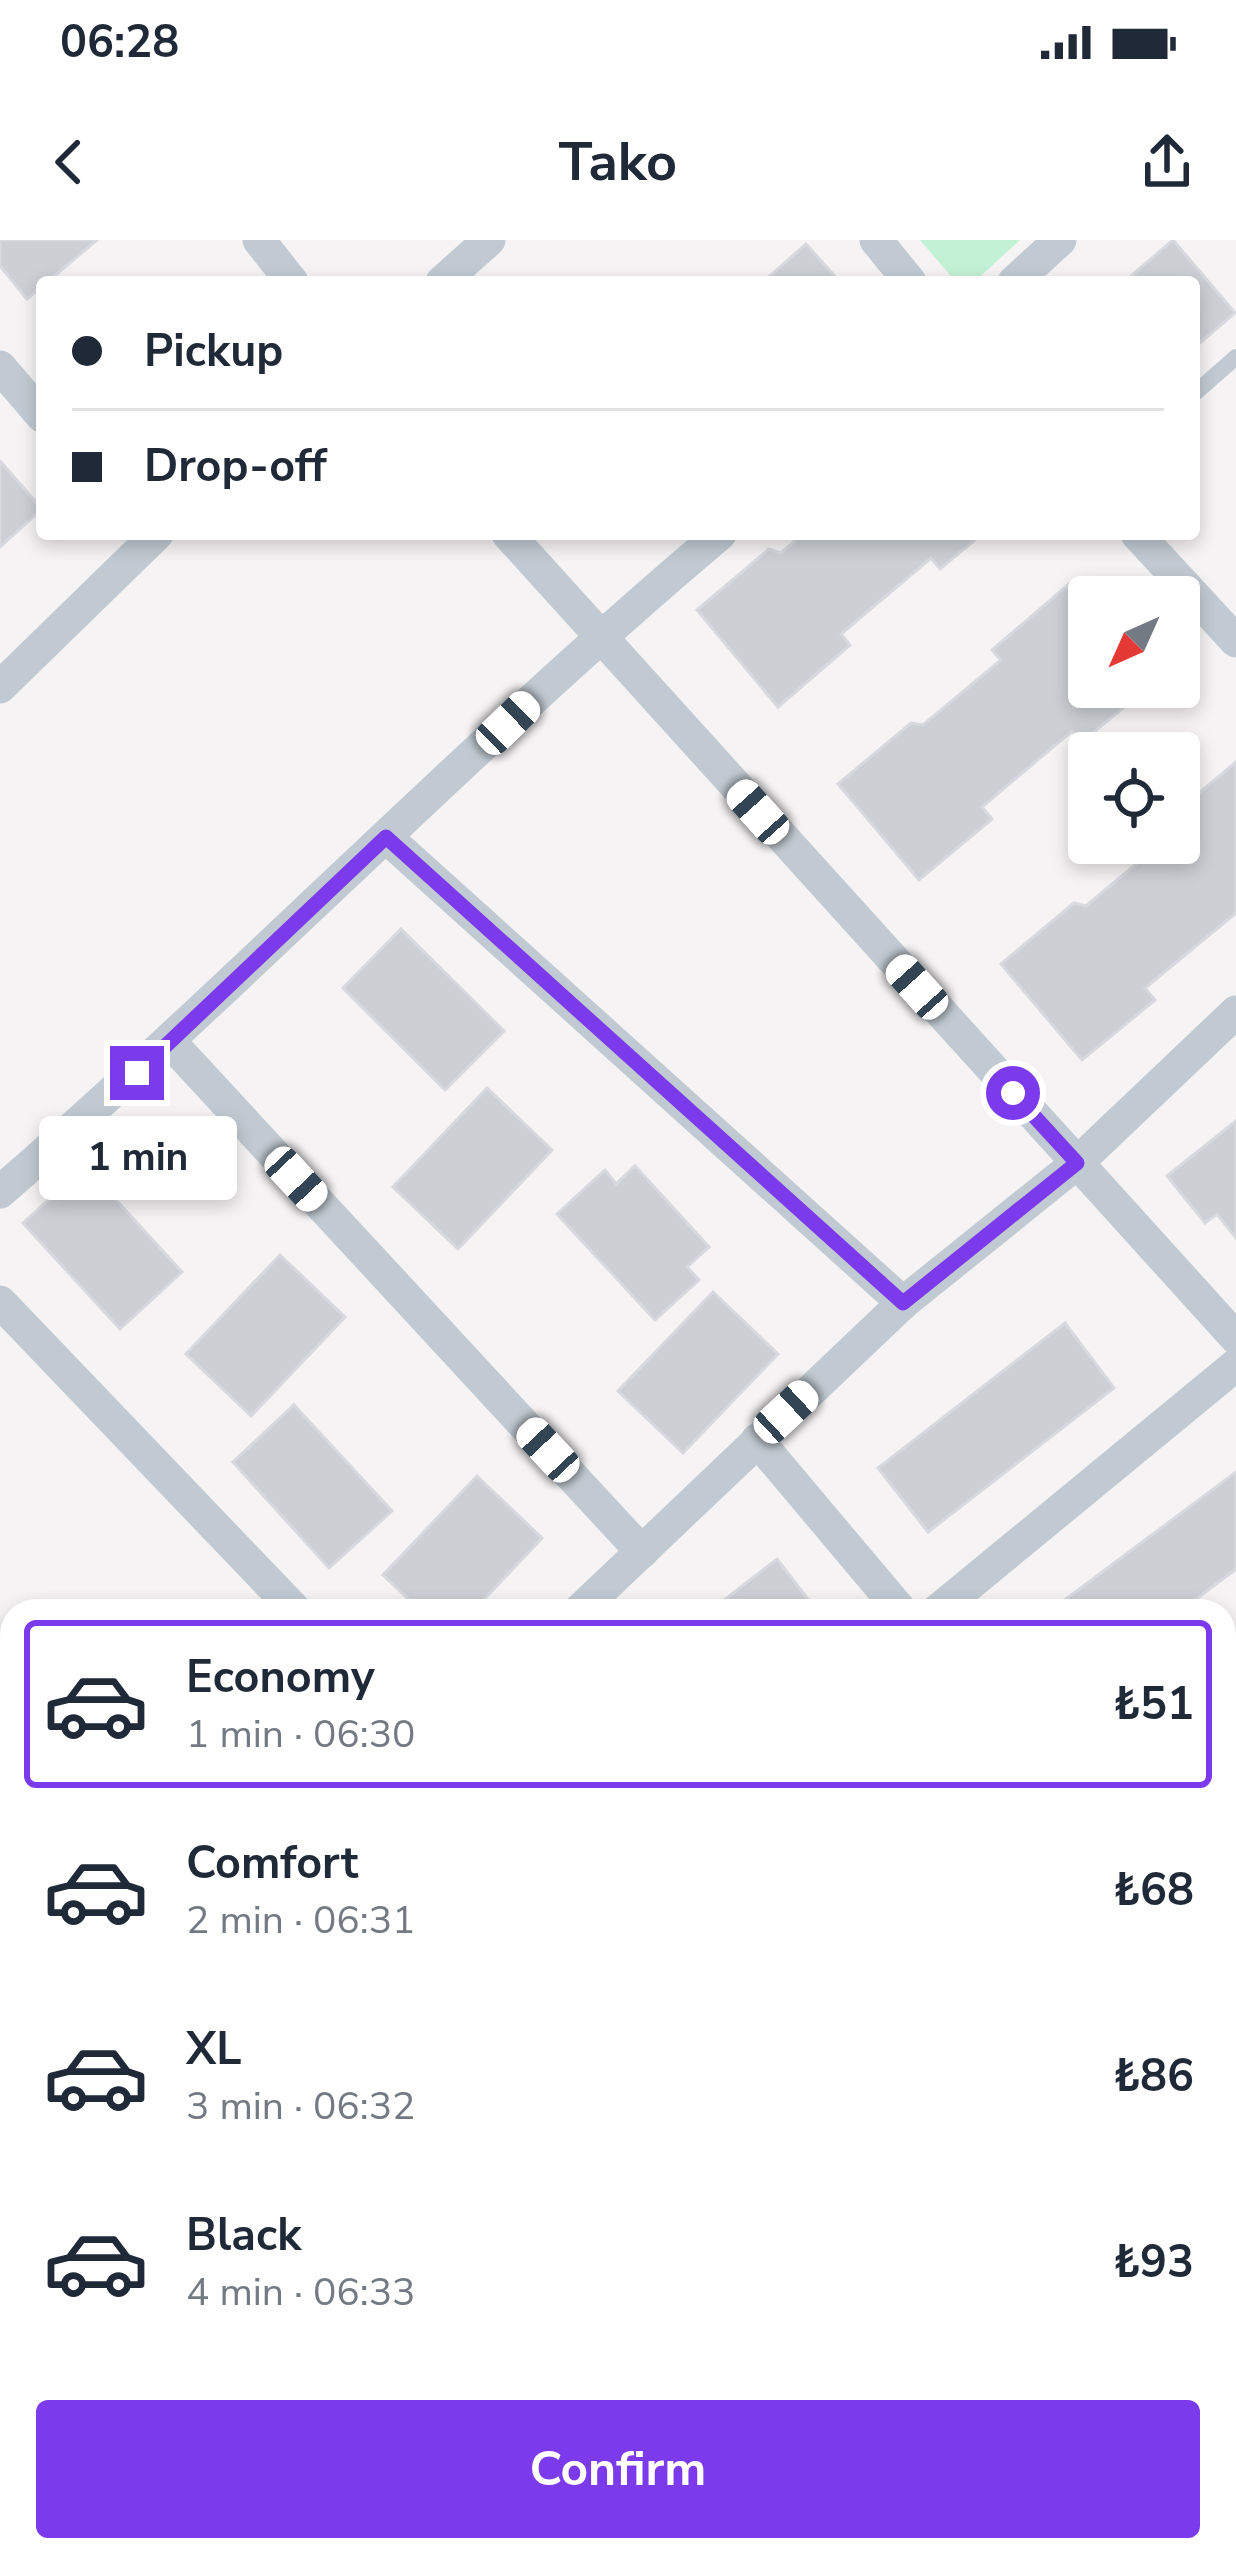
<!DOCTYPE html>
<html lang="en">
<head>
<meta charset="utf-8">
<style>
	:root { --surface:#fff; --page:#f2f2f3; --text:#1f2937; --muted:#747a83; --line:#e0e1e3; --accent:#7c3aed }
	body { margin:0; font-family:"Nunito Sans",sans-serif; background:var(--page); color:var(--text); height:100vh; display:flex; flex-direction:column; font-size:45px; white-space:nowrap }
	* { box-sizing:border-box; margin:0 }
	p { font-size:39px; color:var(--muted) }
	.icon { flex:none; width:66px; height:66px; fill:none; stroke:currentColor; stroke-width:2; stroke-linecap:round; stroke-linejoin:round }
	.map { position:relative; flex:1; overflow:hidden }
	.details { position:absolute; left:0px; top:1359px; width:1236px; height:963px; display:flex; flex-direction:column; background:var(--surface); border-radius:36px 36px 0 0; box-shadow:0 6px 18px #0003 }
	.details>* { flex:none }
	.guide { position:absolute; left:36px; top:36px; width:1164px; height:264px; border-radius:12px; box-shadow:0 6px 18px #0003; display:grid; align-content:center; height:264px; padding:0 36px; background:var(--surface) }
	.needle { width:78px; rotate:225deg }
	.controls { position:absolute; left:1068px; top:336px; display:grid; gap:24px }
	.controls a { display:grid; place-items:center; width:132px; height:132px; border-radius:12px; background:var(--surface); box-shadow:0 6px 18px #0003; font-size:60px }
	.end { position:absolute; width:54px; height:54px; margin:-27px; border:15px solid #7c3aed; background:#fff; box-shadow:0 0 0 6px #fff }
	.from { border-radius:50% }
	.bubble { position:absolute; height:84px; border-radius:12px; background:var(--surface); box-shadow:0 6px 18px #0003; font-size:39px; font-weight:700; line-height:84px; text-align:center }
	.car { position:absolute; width:36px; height:72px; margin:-36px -18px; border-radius:15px; box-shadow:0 0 9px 3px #0007; background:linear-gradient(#fff 24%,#345 0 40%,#fff 0 76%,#345 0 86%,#fff 0) }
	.guide b { display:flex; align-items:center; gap:42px; height:114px; font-size:45px }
	.guide b+b { border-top:3px solid var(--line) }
	.guide i { width:30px; height:30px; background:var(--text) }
	ul { padding:21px 0 0; list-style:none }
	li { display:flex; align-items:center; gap:36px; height:168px; margin:0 24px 18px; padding:0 12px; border:6px solid transparent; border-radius:12px }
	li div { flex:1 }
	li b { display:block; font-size:45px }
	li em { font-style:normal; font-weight:700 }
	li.current { border-color:var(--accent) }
	li>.icon { width:108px; height:108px; stroke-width:1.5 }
	.button { display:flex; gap:24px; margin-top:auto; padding:24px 36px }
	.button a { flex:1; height:138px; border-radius:12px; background:var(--accent); color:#fff; font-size:48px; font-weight:700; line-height:138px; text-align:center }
	.status { display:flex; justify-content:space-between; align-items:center; height:84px; padding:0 60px; background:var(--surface); direction:ltr }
	.status svg { height:33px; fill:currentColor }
	header { display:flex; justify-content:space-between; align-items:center; height:156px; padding:0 36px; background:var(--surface); font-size:54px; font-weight:700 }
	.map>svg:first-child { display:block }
	.green { fill:#c3f1d5 }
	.building { fill:#cdcfd5; stroke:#d7d9de; stroke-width:3 }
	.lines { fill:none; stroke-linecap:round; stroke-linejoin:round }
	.service { stroke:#c1cad2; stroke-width:16 }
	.minor { stroke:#c1cad2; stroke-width:33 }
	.secondary { stroke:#c1cbd6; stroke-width:45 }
	.route { stroke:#7c3aed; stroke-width:15 }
</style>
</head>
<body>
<div class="status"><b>06:28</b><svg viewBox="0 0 49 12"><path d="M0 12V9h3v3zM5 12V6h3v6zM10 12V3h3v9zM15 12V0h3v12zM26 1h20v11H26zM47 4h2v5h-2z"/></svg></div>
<header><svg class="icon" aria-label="back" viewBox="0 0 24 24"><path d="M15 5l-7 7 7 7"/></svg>Tako<svg class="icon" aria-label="share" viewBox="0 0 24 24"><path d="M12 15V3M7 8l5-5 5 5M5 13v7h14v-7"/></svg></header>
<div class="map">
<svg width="1236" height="2320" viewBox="0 0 1236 2320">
	<rect width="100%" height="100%" fill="#f5f3f3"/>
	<g class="green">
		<path d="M 920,0 L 1020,0 L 974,42 L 956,42 Z"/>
		<path d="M 1236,1790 L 1236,2008 L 1224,1994 L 1224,1799 Z"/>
		<path d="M 1224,2141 L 1236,2155 L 1236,2320 L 591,2320 L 603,2310 L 1224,2310 Z"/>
	</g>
	<g class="building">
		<path d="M 0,0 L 97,0 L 27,59 L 0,26 Z"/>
		<path d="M 1173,0 L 1235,73 L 1194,108 L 1194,42 L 1124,42 Z"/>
		<path d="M 806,4 L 840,42 L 763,42 Z"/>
		<path d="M 0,221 L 42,269 L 0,307 Z"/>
		<path d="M 803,294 L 982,294 L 940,329 L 931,318 L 841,394 L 850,405 L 778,467 L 697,370 L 769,309 L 781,313 Z"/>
		<path d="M 1075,339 L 1090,357 L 1089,447 L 1148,447 L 1082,502 L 1072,491 L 982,567 L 992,579 L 919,640 L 838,544 L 911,483 L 923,485 L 1001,420 L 992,410 Z"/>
		<path d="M 1236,522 L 1236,673 L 1145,748 L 1155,760 L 1082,820 L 1001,724 L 1074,663 L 1086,666 L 1161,603 L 1179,603 L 1179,570 Z"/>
		<path d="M 401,689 L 504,791 L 445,850 L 343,748 Z"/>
		<path d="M 487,848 L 552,910 L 458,1009 L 393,947 Z"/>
		<path d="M 1236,881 L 1236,998 L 1217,974 L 1205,983 L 1167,936 Z"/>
		<path d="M 85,926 L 182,1032 L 120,1089 L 23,983 Z"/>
		<path d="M 635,926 L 709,1007 L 687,1027 L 699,1040 L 655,1080 L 557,974 L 605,930 L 616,944 Z"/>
		<path d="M 280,1015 L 345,1077 L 251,1176 L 186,1114 Z"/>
		<path d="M 713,1052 L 778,1114 L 683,1213 L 618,1151 Z"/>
		<path d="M 1065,1083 L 1114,1148 L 928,1292 L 878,1228 Z"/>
		<path d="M 294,1165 L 392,1271 L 329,1328 L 233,1222 Z"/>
		<path d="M 1236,1232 L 1236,1329 L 1180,1371 L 1050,1371 Z"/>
		<path d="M 477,1236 L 542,1298 L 473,1371 L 421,1371 L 383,1335 Z"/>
		<path d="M 777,1319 L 817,1371 L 710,1371 Z"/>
	</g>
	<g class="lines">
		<path class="service" d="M 1194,154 L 1236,117"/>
		<g class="minor">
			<path d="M 259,0 L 292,42"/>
			<path d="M 876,0 L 910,42"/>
			<path d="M 442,42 L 489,0"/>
			<path d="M 1014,42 L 1060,0"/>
			<path d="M 0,127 L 42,176"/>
			<path d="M 508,294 L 1236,1098"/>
			<path d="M 1137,294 L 1236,401"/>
			<path d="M 0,447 L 157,294"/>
			<path d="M 386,597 L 903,1063"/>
			<path d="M 171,803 L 642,1312"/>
			<path d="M 0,952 C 245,739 471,504 720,294"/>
			<path d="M 0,1062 L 296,1371"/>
			<path d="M 757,1200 L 901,1371"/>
			<path d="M 579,1371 L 903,1063 L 1077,923 L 1236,772"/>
			<path d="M 937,1371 L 1236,1125"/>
			<path d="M 0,1501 L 12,1514"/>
			<path d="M 0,1857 L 12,1847"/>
			<path d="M 0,1923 L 12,1936"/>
			<path d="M 0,2160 L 12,2149"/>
		</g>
		<g class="secondary">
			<path d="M 1224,1531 L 1236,1521"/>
			<path d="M 1224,1670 L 1236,1660"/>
			<path d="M 271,2320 L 283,2310"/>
			<path d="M 438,2320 L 450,2310"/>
		</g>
	</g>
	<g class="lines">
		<path class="route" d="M 137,833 L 386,597 L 903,1063 L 1077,923 L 1013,853"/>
	</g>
</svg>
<div class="controls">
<a><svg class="needle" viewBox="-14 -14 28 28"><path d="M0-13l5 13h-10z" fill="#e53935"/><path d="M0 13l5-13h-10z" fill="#747a83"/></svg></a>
<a><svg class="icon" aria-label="locate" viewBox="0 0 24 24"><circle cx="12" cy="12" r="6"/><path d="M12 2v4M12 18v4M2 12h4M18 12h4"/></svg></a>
</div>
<i class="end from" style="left:1013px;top:853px"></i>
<i class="end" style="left:137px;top:833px"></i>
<div class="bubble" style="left:39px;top:876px;width:198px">1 min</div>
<i class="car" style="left:508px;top:483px;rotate:46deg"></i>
<i class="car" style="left:758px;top:572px;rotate:318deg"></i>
<i class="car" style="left:917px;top:747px;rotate:318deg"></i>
<i class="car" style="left:296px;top:939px;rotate:137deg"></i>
<i class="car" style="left:786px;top:1172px;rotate:47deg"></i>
<i class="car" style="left:548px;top:1210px;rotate:317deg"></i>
<div class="guide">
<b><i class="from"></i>Pickup</b>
<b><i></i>Drop-off</b>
</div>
<section class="details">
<ul>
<li class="current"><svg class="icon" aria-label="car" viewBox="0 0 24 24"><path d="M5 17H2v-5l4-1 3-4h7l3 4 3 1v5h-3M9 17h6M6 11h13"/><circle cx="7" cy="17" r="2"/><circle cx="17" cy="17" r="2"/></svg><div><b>Economy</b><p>1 min · 06:30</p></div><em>₺51</em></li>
<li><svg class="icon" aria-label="car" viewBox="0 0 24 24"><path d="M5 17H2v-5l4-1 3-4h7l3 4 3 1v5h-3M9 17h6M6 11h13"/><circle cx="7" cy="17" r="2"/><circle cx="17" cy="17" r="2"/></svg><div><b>Comfort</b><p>2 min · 06:31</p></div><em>₺68</em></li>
<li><svg class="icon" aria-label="car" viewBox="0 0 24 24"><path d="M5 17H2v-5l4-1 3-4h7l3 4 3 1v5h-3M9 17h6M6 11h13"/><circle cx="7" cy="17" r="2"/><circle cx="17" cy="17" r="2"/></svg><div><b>XL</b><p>3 min · 06:32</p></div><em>₺86</em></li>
<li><svg class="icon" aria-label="car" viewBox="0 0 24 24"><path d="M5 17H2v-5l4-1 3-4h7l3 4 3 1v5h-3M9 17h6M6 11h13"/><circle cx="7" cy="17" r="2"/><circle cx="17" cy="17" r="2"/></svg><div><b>Black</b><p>4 min · 06:33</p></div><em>₺93</em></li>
</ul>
<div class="button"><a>Confirm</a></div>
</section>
</div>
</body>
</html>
